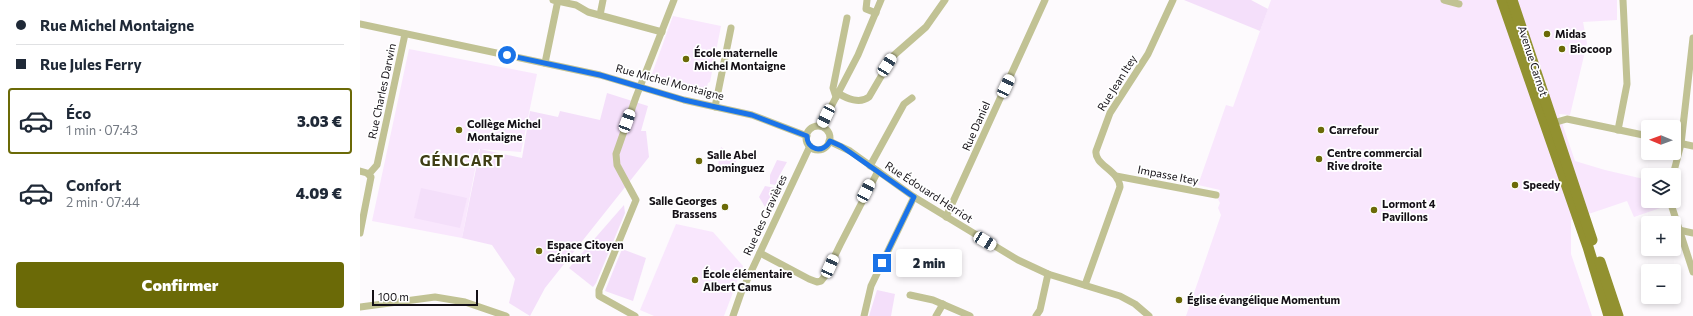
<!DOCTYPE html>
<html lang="fr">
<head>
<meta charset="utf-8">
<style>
	:root { --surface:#fff; --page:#f6f6f7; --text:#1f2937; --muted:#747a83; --line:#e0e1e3; --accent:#6b6a07 }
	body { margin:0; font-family:Commissioner,sans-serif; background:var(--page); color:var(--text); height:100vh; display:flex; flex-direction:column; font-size:15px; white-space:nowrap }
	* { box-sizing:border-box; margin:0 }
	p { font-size:13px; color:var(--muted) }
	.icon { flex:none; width:22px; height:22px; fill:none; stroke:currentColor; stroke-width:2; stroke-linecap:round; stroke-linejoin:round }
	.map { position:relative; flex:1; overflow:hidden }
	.sheet { display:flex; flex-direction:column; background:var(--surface); width:360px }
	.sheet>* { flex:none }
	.top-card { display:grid; align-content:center; height:88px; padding:0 16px; background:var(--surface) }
	.needle { width:26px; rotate:271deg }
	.tools { position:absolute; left:1281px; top:120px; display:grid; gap:8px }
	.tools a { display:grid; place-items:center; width:40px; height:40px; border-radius:4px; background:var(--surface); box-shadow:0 2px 6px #0003; font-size:20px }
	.scale { position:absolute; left:12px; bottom:10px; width:106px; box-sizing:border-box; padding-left:4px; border:2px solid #141016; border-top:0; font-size:11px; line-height:14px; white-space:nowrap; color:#141016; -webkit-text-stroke:3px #fff; paint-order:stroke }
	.end { position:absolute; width:18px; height:18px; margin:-9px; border:5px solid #1a73e8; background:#fff; box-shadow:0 0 0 2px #fff }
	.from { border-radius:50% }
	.bubble { position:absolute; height:28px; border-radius:4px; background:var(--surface); box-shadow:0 2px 6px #0003; font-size:13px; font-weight:800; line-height:28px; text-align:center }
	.car { position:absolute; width:12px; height:24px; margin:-12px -6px; border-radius:5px; box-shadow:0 0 3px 1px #0007; background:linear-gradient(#fff 24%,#345 0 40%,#fff 0 76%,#345 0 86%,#fff 0) }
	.top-card b { display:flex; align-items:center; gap:14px; height:38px; font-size:15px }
	.top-card b+b { border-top:1px solid var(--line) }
	.top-card i { width:10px; height:10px; background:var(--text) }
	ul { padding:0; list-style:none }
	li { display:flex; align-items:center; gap:12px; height:66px; margin:0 8px 6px; padding:0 8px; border:2px solid transparent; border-radius:4px }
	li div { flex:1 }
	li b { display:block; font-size:15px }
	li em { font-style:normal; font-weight:800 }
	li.current { border-color:var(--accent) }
	li>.icon { width:36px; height:36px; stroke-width:1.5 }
	.button { display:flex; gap:8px; margin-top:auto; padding:8px 16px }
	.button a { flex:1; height:46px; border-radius:4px; background:var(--accent); color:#fff; font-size:16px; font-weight:800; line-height:46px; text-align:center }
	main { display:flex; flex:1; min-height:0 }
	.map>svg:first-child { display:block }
	.built { fill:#f9e7fd }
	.green { fill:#f4dffa }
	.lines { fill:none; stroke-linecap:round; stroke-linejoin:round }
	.minor { stroke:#c1c294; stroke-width:7 }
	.primary { stroke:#929130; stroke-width:11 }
	.route { stroke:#1a73e8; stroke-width:5 }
	.poi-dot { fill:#6b6a07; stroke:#fff; stroke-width:1.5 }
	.labels { text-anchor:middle; stroke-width:3.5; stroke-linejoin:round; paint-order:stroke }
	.poi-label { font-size:11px; font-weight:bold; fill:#141016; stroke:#fff; text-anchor:start }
	.street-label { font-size:11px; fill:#141016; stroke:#fff }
	.district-label { font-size:15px; font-weight:bold; letter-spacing:1px; fill:#3f3e15; stroke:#fff }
</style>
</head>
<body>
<main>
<section class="sheet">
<div class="top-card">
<b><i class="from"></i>Rue Michel Montaigne</b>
<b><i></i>Rue Jules Ferry</b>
</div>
<ul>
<li class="current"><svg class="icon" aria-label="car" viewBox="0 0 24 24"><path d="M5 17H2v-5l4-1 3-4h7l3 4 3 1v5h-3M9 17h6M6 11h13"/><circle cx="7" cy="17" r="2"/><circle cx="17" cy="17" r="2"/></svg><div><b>Éco</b><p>1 min · 07:43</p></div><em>3.03 €</em></li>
<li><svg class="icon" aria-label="car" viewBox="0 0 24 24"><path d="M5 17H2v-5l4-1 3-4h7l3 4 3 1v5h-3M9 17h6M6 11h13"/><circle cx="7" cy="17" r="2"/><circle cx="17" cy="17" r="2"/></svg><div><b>Confort</b><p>2 min · 07:44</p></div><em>4.09 €</em></li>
</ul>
<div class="button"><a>Confirmer</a></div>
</section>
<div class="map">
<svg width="1333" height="316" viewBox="0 0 1333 316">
	<rect width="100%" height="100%" fill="#fdfafd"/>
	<g class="built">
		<path d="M 911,0 L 1257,0 L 1257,20 L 1223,22 L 1227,43 L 1210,115 L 1199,114 L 1215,161 L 1245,170 L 1288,180 L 1288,201 L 1309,201 L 1309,205 L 1274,217 L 1267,201 L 1211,220 L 1211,254 L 1232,316 L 826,316 L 861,215 L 858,208 L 860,203 L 858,199 L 860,190 L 838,185 L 866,105 L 873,107 Z"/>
		<path d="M 313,16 L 361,26 L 350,82 L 348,83 L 345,94 L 289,82 Z"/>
		<path d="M 49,49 L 177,74 L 161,152 L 119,149 L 102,238 L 12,221 Z"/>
		<path d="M 316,224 L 353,232 L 383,266 L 364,316 L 294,316 L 280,310 Z"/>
	</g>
	<g class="green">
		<path d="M 824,0 L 891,0 L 908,9 L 900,31 Z"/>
		<path d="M 247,93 L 288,106 L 281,131 L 286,131 L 289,157 L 185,288 L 170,316 L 149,303 L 155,279 L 132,245 L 102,238 L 120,149 L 162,158 L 170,111 L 198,117 L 200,111 L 240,120 Z"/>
		<path d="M 361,147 L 377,159 L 373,168 L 370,169 L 358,166 Z"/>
		<path d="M 417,160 L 427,162 L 417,180 L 416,185 L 410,184 L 410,175 Z"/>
		<path d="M 405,186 L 415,188 L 405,207 L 399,197 Z"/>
		<path d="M 61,188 L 107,198 L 100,228 L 54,218 Z"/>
		<path d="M 264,205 L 265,213 L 236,283 L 233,287 L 209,268 Z"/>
		<path d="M 262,249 L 286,258 L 273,301 L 245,291 Z"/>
		<path d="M 517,290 L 535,294 L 531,316 L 509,316 Z"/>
	</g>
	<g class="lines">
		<g class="minor">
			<path d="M 193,0 L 216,5 L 228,12 L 302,32"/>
			<path d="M 507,0 L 506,9 L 516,13"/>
			<path d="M 1084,0 L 1099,4"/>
			<path d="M 240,15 L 243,0"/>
			<path d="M 0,24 L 240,75 L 324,100 L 392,115 L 447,136"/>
			<path d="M 185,63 L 198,0"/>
			<path d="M 478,93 C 487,99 500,104 509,97 L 533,56 L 566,27 L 585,0"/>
			<path d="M 476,97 L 473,88 L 487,18"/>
			<path d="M 355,107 L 371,28"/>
			<path d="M 1193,123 L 1207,119 L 1288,136"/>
			<path d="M 461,126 L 498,55 L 521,0"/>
			<circle cx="458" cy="138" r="12"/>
			<path d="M 1258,130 L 1267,84 L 1263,0"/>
			<path d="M 469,141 L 490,151 L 554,197 L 658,260 L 688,274 L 760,296 L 775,304 L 789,316"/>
			<path d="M 1314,142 L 1333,146"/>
			<path d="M 510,166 L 544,104 L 552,98"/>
			<path d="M 0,171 L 7,173 L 11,177 L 0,233"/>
			<path d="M 9,174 L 17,165 L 45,34"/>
			<path d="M 1313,175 L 1321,144 L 1333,38"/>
			<path d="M 756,176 L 856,195"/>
			<path d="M 1310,201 L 1333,272"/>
			<path d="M 586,217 L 685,0"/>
			<path d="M 1319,230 L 1333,233"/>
			<path d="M 400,253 L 449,279 L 457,282 L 461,281 L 465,276 L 480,245 L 518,171"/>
			<path d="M 725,285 L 760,187 C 759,170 734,165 736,151 L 750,113 L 788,54 L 813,0"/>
			<path d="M 550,295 L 573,300 L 610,316"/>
			<path d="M 0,307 L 75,297 L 105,302 L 146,316"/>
			<path d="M 275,316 L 239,296 L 239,290 L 276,200 L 257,165 L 256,154 L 276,97 L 314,0"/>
			<path d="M 373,316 L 381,293 L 450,146"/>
			<path d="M 504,316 L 511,286 L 554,197"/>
			<path d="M 576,316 L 583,304"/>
			<path d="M 676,316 L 680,310 L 688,274"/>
		</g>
		<g class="primary">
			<path d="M 1142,0 L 1228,247 L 1249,316"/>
			<path d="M 1152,0 L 1232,240"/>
			<path d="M 1240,262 L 1258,316"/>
		</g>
	</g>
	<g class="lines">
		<path class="route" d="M 147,55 L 240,75 L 324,100 L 392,115 L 447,136 C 447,150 463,154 470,141 L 481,146 L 554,197 L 522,263"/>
	</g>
	<g class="poi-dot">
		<circle cx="1187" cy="34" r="4"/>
		<circle cx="1202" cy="49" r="4"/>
		<circle cx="326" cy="59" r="4"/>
		<circle cx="99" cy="130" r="4"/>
		<circle cx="961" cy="130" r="4"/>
		<circle cx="959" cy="159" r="4"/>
		<circle cx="339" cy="161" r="4"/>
		<circle cx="1155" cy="185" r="4"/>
		<circle cx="365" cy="207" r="4"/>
		<circle cx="1014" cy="210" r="4"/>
		<circle cx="179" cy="251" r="4"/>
		<circle cx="335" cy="280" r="4"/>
		<circle cx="819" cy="300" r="4"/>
	</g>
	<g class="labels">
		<g class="poi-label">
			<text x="1195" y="38">Midas</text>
			<text x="1210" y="53">Biocoop</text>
			<text x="334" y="57">École maternelle<tspan x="334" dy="13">Michel Montaigne</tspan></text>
			<text x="107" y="128">Collège Michel<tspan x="107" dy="13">Montaigne</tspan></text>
			<text x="969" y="134">Carrefour</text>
			<text x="967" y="157">Centre commercial<tspan x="967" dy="13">Rive droite</tspan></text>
			<text x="347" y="159">Salle Abel<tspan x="347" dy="13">Dominguez</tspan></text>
			<text x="1163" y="189">Speedy</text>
			<text x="357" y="205" text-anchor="end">Salle Georges<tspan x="357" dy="13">Brassens</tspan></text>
			<text x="1022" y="208">Lormont 4<tspan x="1022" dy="13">Pavillons</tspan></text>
			<text x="187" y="249">Espace Citoyen<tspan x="187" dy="13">Génicart</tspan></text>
			<text x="343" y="278">École élémentaire<tspan x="343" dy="13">Albert Camus</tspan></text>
			<text x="827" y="304">Église évangélique Momentum</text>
		</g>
		<g class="street-label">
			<text transform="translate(1173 61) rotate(72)" y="4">Avenue Carnot</text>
			<text transform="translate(310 82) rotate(15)" y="4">Rue Michel Montaigne</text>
			<text transform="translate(757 83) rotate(-58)" y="4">Rue Jean Itey</text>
			<text transform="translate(22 91) rotate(-78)" y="4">Rue Charles Darwin</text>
			<text transform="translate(616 126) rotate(-66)" y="4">Rue Daniel</text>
			<text transform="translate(808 175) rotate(11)" y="4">Impasse Itey</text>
			<text transform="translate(569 192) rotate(33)" y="4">Rue Édouard Herriot</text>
			<text transform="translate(405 215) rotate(-65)" y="4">Rue des Gravières</text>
		</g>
		<g class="district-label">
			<text x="102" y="166">GÉNICART</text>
		</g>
	</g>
</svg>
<div class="tools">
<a><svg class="needle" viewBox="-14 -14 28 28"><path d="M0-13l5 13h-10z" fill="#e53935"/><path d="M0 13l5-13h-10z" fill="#747a83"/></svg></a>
<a><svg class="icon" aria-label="layers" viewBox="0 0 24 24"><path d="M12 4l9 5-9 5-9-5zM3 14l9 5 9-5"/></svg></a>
<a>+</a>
<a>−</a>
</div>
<div class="scale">100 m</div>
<i class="end from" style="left:147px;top:55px"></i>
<i class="end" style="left:522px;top:263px"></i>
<div class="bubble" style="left:536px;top:249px;width:66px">2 min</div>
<i class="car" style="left:527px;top:65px;rotate:32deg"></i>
<i class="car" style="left:646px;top:86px;rotate:25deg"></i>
<i class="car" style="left:466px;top:116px;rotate:206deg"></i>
<i class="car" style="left:267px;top:121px;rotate:20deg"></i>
<i class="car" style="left:506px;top:191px;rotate:27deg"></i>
<i class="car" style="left:625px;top:241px;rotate:121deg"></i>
<i class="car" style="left:470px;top:266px;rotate:24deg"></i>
</div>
</main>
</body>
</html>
